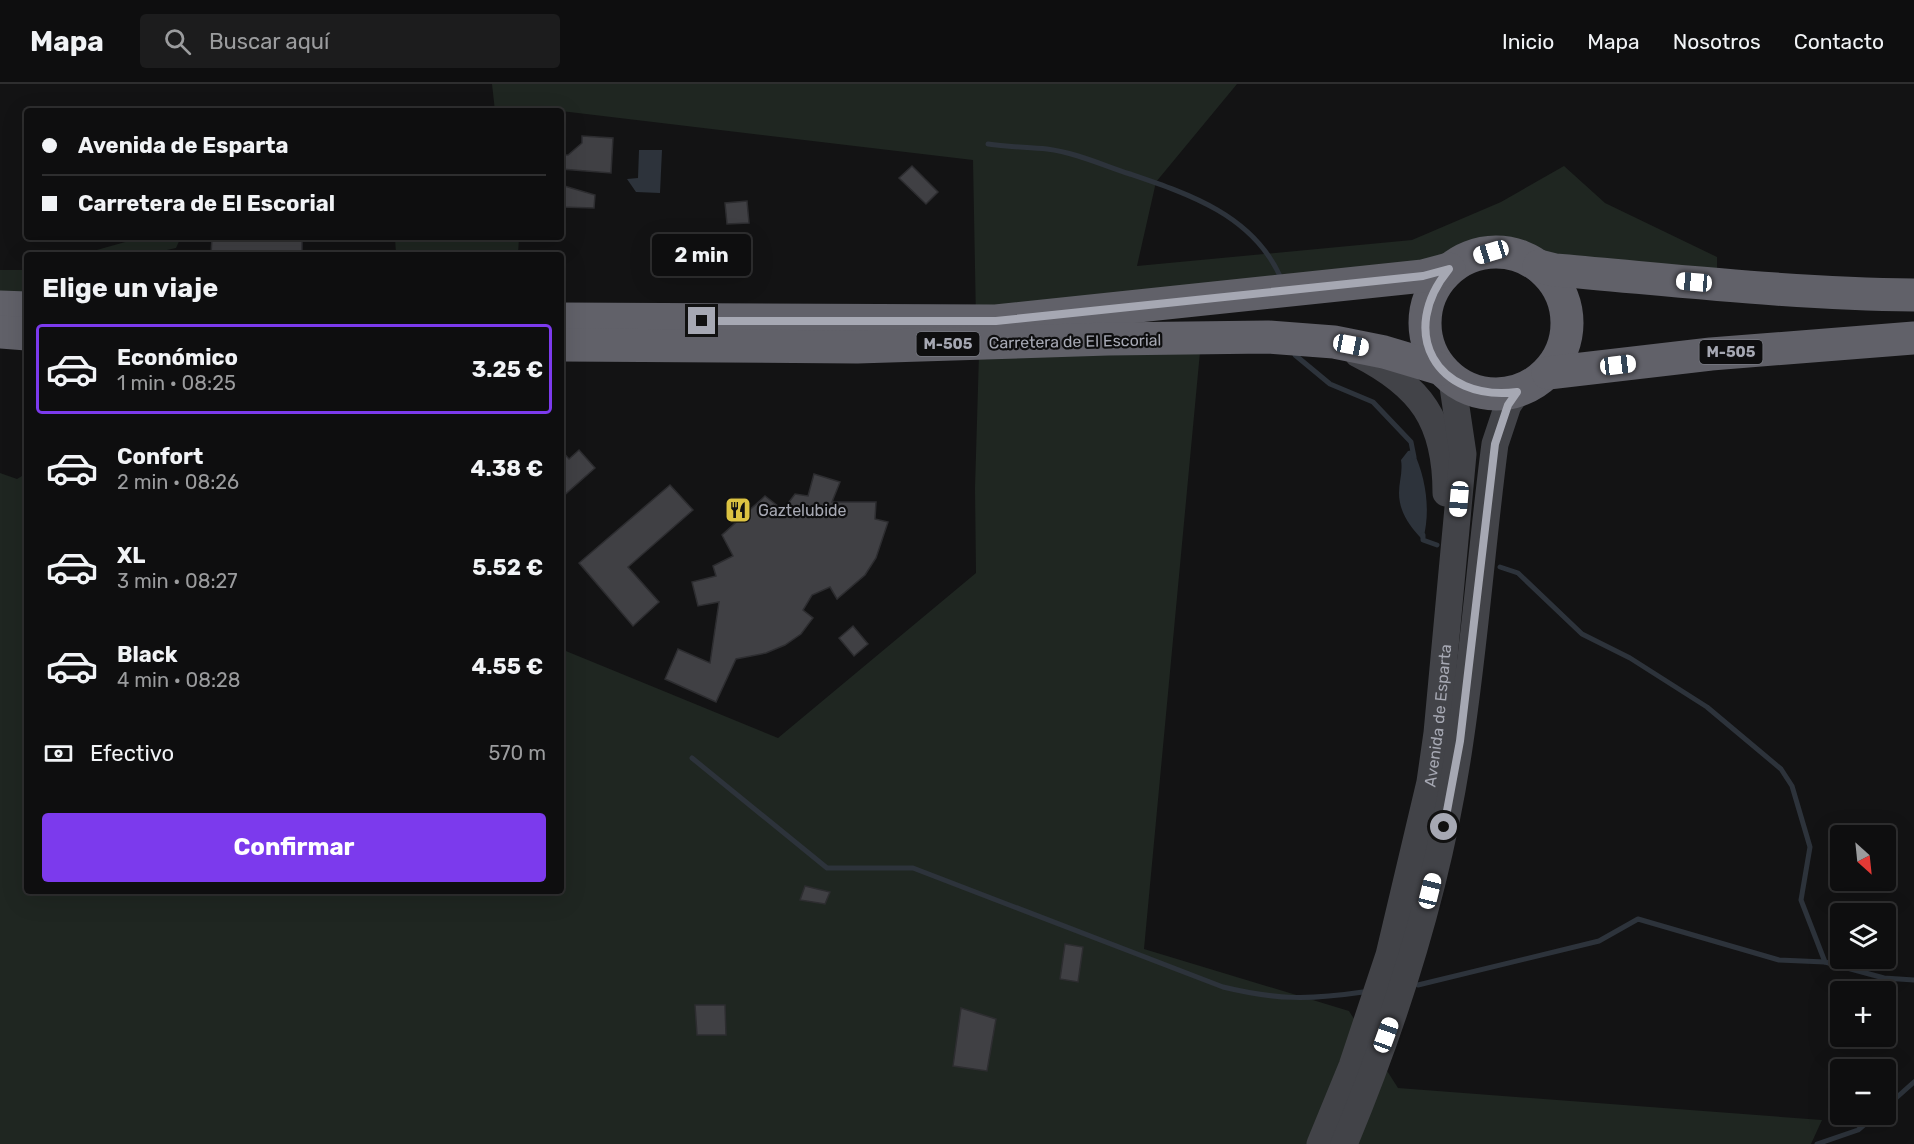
<!DOCTYPE html>
<html lang="es">
<head>
<meta charset="utf-8">
<style>
	:root { --surface:#0e0e0f; --page:#1c1c1d; --text:#f1f3f6; --muted:#9b9c9e; --line:#2e2e2f; --accent:#7c3aed }
	body { margin:0; font-family:Rubik,sans-serif; background:var(--page); color:var(--text); height:100vh; display:flex; flex-direction:column; font-size:22px; white-space:nowrap }
	* { box-sizing:border-box; margin:0 }
	p { font-size:20px; color:var(--muted) }
	.icon { flex:none; width:33px; height:33px; fill:none; stroke:currentColor; stroke-width:2; stroke-linecap:round; stroke-linejoin:round }
	.map { position:relative; flex:1; overflow:hidden }
	.details { position:absolute; left:24px; top:168px; width:540px; height:642px; display:flex; flex-direction:column; background:var(--surface); border-radius:6px; box-shadow:0 6px 24px #0002,0 0 0 2px var(--line) }
	.details>* { flex:none }
	.banner { position:absolute; left:24px; top:24px; width:540px; height:132px; border-radius:6px; box-shadow:0 6px 24px #0002,0 0 0 2px var(--line); display:grid; align-content:center; height:132px; padding:0 18px; background:var(--surface) }
	.needle { width:39px; rotate:153deg }
	.buttons { position:absolute; left:1830px; top:741px; display:grid; gap:12px }
	.buttons a { display:grid; place-items:center; width:66px; height:66px; border-radius:6px; background:var(--surface); box-shadow:0 6px 24px #0002,0 0 0 2px var(--line); font-size:30px }
	.end { position:absolute; width:27px; height:27px; margin:-14px; border:8px solid #a6a8b3; background:#111; box-shadow:0 0 0 3px #111 }
	.from { border-radius:50% }
	.bubble { position:absolute; height:42px; border-radius:6px; background:var(--surface); box-shadow:0 6px 24px #0002,0 0 0 2px var(--line); font-size:20px; font-weight:700; line-height:42px; text-align:center }
	.car { position:absolute; width:18px; height:36px; margin:-18px -9px; border-radius:8px; box-shadow:0 0 4px 2px #0007; background:linear-gradient(#fff 24%,#345 0 40%,#fff 0 76%,#345 0 86%,#fff 0) }
	.banner b { display:flex; align-items:center; gap:21px; height:57px; font-size:22px }
	.banner b+b { border-top:2px solid var(--line) }
	.banner i { width:15px; height:15px; background:var(--text) }
	ul { padding:0; list-style:none }
	li { display:flex; align-items:center; gap:18px; height:90px; margin:0 12px 9px; padding:0 6px; border:3px solid transparent; border-radius:6px }
	li div { flex:1 }
	li b { display:block; font-size:22px }
	li em { font-style:normal; font-weight:700 }
	li.active { border-color:var(--accent) }
	li>.icon { width:54px; height:54px; stroke-width:1.5 }
	h2 { padding:0 18px; font-size:27px; line-height:72px }
	.pay { display:flex; align-items:center; gap:15px; height:66px; padding:0 18px; font-size:22px }
	.pay p { margin-inline-start:auto }
	.button { display:flex; gap:12px; margin-top:auto; padding:12px 18px }
	.button a { flex:1; height:69px; border-radius:6px; background:var(--accent); color:#fff; font-size:24px; font-weight:700; line-height:69px; text-align:center }
	header { display:flex; align-items:center; gap:36px; box-sizing:border-box; height:84px; padding:0 30px; background:var(--surface); border-bottom:2px solid var(--line) }
	header strong { font-size:28px }
	nav { display:flex; gap:33px; margin-inline-start:auto; font-size:21px }
	.search { width:420px; height:54px; background:var(--page); display:flex; align-items:center; gap:15px; box-sizing:border-box; padding:0 21px; border-radius:6px; color:var(--muted); font-size:22px }
	.map>svg:first-child { display:block }
	.green { fill:#1f2621 }
	.water { fill:#2d333b }
	.lines { fill:none; stroke-linecap:round; stroke-linejoin:round }
	.stream { stroke:#2d333b; stroke-width:5 }
	.building { fill:#404044; stroke:#2d2d30; stroke-width:1.5 }
	.secondary { stroke:#424348; stroke-width:27 }
	.highway { stroke:#616169; stroke-width:33 }
	.route { stroke:#a6a8b3; stroke-width:8 }
	.labels { text-anchor:middle; stroke-width:4.5; stroke-linejoin:round; paint-order:stroke }
	.shield { fill:#0e0e0f; stroke:#787a82; stroke-width:1.5 }
	.shield-label { font-size:15px; font-weight:bold; fill:#a6a8b3 }
	.street-label { font-size:16px; fill:#a6a8b3; stroke:#0e0e0f }
	.poi-label { font-size:16px; fill:#a6a8b3; stroke:#0e0e0f; text-anchor:start }
</style>
</head>
<body>
<header>
<strong>Mapa</strong>
<div class="search"><svg class="icon" aria-label="search" viewBox="0 0 24 24"><circle cx="10" cy="10" r="6"/><path d="M15 15l6 6"/></svg>Buscar aquí</div>
<nav><a>Inicio</a><a>Mapa</a><a>Nosotros</a><a>Contacto</a></nav>
</header>
<div class="map">
<svg width="1914" height="1060" viewBox="0 0 1914 1060">
	<rect width="100%" height="100%" fill="#131314"/>
	<g class="green">
		<path d="M 492,0 L 1237,0 L 1156,98 L 1137,182 L 1412,156 L 1501,118 L 1564,82 L 1605,119 L 1717,173 L 1717,200 L 1545,170 L 1529,161 L 1512,169 L 1490,168 L 1461,177 L 976,237 L 973,76 L 561,27 L 495,27 Z"/>
		<path d="M 143,153 L 181,153 L 176,164 L 144,171 L 79,171 Z"/>
		<path d="M 395,153 L 519,153 L 518,171 L 396,171 Z"/>
		<path d="M 0,186 L 27,186 L 27,215 L 0,216 Z"/>
		<path d="M 1200,268 L 1144,865 L 1349,927 L 1398,1004 L 1822,1036 L 1811,1060 L 0,1060 L 0,389 L 17,395 L 27,389 L 27,807 L 561,807 L 561,565 L 778,654 L 976,489 L 975,404 L 979,270 Z"/>
	</g>
	<g class="water">
		<path d="M 639,66 L 662,66 L 660,109 L 636,108 L 627,95 L 638,94 Z"/>
		<path d="M 1413,366 C 1426,394 1431,426 1423,456 C 1410,443 1399,428 1399,409 C 1399,397 1403,388 1401,376 L 1408,367 Z"/>
	</g>
	<g class="lines">
		<g class="stream">
			<path d="M 988,60 C 1008,63 1027,63 1047,65 C 1077,69 1102,81 1130,90 C 1189,110 1252,131 1280,192"/>
			<path d="M 1295,271 L 1330,300 L 1373,318 L 1411,358 L 1414,373"/>
			<path d="M 1423,451 L 1423,456 L 1437,461"/>
			<path d="M 1500,483 L 1518,489 L 1582,550 L 1630,574 L 1707,623 L 1781,685 L 1792,702 L 1810,763 L 1801,816 L 1825,878 L 1884,894 L 1914,896"/>
			<path d="M 692,674 L 827,784 L 913,784 L 1223,903 C 1277,916 1309,916 1363,908"/>
			<path d="M 1418,901 L 1599,857 L 1638,835 L 1779,876 L 1825,878"/>
			<path d="M 1886,1023 L 1914,998"/>
			<path d="M 1817,1060 L 1858,1046 L 1877,1030"/>
		</g>
	</g>
	<g class="building">
		<path d="M 582,52 L 613,54 L 611,89 L 561,85 L 561,71 L 568,71 L 582,59 Z"/>
		<path d="M 912,82 L 938,108 L 926,120 L 899,94 Z"/>
		<path d="M 561,101 L 595,111 L 594,124 L 561,123 Z"/>
		<path d="M 747,117 L 749,139 L 727,140 L 725,119 Z"/>
		<path d="M 212,153 L 302,153 L 302,171 L 211,171 Z"/>
		<path d="M 561,366 L 569,375 L 579,366 L 595,384 L 561,414 Z"/>
		<path d="M 814,390 L 840,398 L 832,418 L 876,418 L 875,435 L 888,438 L 876,474 L 865,491 L 837,515 L 830,503 L 812,511 L 803,526 L 813,534 L 801,550 L 785,561 L 766,569 L 736,575 L 716,618 L 665,595 L 678,565 L 710,579 L 719,518 L 698,522 L 692,498 L 716,492 L 713,482 L 733,472 L 722,451 L 765,412 L 783,426 L 795,410 L 808,412 Z"/>
		<path d="M 670,401 L 693,426 L 628,483 L 659,518 L 633,542 L 579,479 Z"/>
		<path d="M 853,542 L 868,560 L 854,572 L 839,554 Z"/>
		<path d="M 805,802 L 830,808 L 825,820 L 800,816 Z"/>
		<path d="M 1065,860 L 1083,863 L 1078,898 L 1060,895 Z"/>
		<path d="M 695,921 L 725,921 L 726,951 L 697,951 Z"/>
		<path d="M 961,924 L 996,935 L 987,987 L 953,982 Z"/>
	</g>
	<g class="lines">
		<g class="secondary">
			<path d="M 1358,270 C 1421,302 1446,337 1446,409"/>
			<path id="s1" d="M 1320,1060 L 1352,982 L 1389,871 L 1430,698 L 1437,649 L 1463,370 L 1452,296"/>
			<path d="M 1344,1060 C 1398,931 1440,796 1460,657 C 1475,558 1482,458 1495,360 L 1508,321 L 1517,308"/>
		</g>
		<g class="highway">
			<circle cx="1496" cy="239" r="71"/>
			<path d="M 1539,182 L 1555,186 C 1674,196 1794,210 1914,211"/>
			<path d="M 0,223 L 27,224"/>
			<path d="M 561,235 L 996,237 L 1423,192 L 1449,185"/>
			<path d="M 0,248 L 27,250"/>
			<path d="M 561,261 L 857,263 L 1108,255 L 1268,253 L 1334,258 L 1384,268 L 1441,285"/>
			<path d="M 1548,289 L 1711,270 L 1914,254"/>
		</g>
	</g>
	<g class="lines">
		<path class="route" d="M 702,237 L 996,237 L 1423,192 L 1449,185 C 1397,248 1436,318 1517,308 L 1508,321 L 1495,360 L 1460,657 L 1444,743"/>
	</g>
	<defs>
		<g id="restaurant-square" transform="scale(1.35)"><rect x="-9" y="-9" width="18" height="18" rx="4" fill="#dcc342" stroke="#0e0e0f"/><path d="M-5-6h1v4h1v-4h1v4h1v-4h1v5L-1.5 .5V6h-2V.5L-5-1ZM5-6V6H3V1.5H1.5Q1.5-4 5-6Z" fill="#111"/></g>
	</defs>
	<g fill-rule="evenodd">
		<use href="#restaurant-square" x="738" y="426"/>
	</g>
	<g class="labels">
		<g class="shield">
			<rect x="916.5" y="248" width="63" height="24" rx="4.5"/>
			<rect x="1699.5" y="256" width="63" height="24" rx="4.5"/>
		</g>
		<g class="shield-label">
			<text x="948" y="265">M-505</text>
			<text x="1731" y="273">M-505</text>
		</g>
		<g class="street-label">
			<text transform="translate(1075 257) rotate(-1)" y="6">Carretera de El Escorial</text>
			<text dy="6" stroke="none"><textPath href="#s1" startOffset="446">Avenida de Esparta</textPath></text>
		</g>
		<g class="poi-label">
			<text x="758" y="432">Gaztelubide</text>
		</g>
	</g>
</svg>
<div class="buttons">
<a><svg class="needle" viewBox="-14 -14 28 28"><path d="M0-13l5 13h-10z" fill="#e53935"/><path d="M0 13l5-13h-10z" fill="#9b9c9e"/></svg></a>
<a><svg class="icon" aria-label="layers" viewBox="0 0 24 24"><path d="M12 4l9 5-9 5-9-5zM3 14l9 5 9-5"/></svg></a>
<a>+</a>
<a>−</a>
</div>
<i class="end from" style="left:1444px;top:743px"></i>
<i class="end" style="left:702px;top:237px"></i>
<div class="bubble" style="left:652px;top:150px;width:99px">2 min</div>
<i class="car" style="left:1491px;top:168px;rotate:253deg"></i>
<i class="car" style="left:1694px;top:198px;rotate:275deg"></i>
<i class="car" style="left:1351px;top:261px;rotate:101deg"></i>
<i class="car" style="left:1618px;top:281px;rotate:83deg"></i>
<i class="car" style="left:1459px;top:415px;rotate:185deg"></i>
<i class="car" style="left:1430px;top:807px;rotate:14deg"></i>
<i class="car" style="left:1386px;top:951px;rotate:20deg"></i>
<div class="banner">
<b><i class="from"></i>Avenida de Esparta</b>
<b><i></i>Carretera de El Escorial</b>
</div>
<section class="details">
<h2>Elige un viaje</h2>
<ul>
<li class="active"><svg class="icon" aria-label="car" viewBox="0 0 24 24"><path d="M5 17H2v-5l4-1 3-4h7l3 4 3 1v5h-3M9 17h6M6 11h13"/><circle cx="7" cy="17" r="2"/><circle cx="17" cy="17" r="2"/></svg><div><b>Económico</b><p>1 min · 08:25</p></div><em>3.25 €</em></li>
<li><svg class="icon" aria-label="car" viewBox="0 0 24 24"><path d="M5 17H2v-5l4-1 3-4h7l3 4 3 1v5h-3M9 17h6M6 11h13"/><circle cx="7" cy="17" r="2"/><circle cx="17" cy="17" r="2"/></svg><div><b>Confort</b><p>2 min · 08:26</p></div><em>4.38 €</em></li>
<li><svg class="icon" aria-label="car" viewBox="0 0 24 24"><path d="M5 17H2v-5l4-1 3-4h7l3 4 3 1v5h-3M9 17h6M6 11h13"/><circle cx="7" cy="17" r="2"/><circle cx="17" cy="17" r="2"/></svg><div><b>XL</b><p>3 min · 08:27</p></div><em>5.52 €</em></li>
<li><svg class="icon" aria-label="car" viewBox="0 0 24 24"><path d="M5 17H2v-5l4-1 3-4h7l3 4 3 1v5h-3M9 17h6M6 11h13"/><circle cx="7" cy="17" r="2"/><circle cx="17" cy="17" r="2"/></svg><div><b>Black</b><p>4 min · 08:28</p></div><em>4.55 €</em></li>
</ul>
<div class="pay"><svg class="icon" aria-label="cash" viewBox="0 0 24 24"><path d="M3 7h18v10H3z"/><circle cx="12" cy="12" r="2"/></svg>Efectivo<p>570 m</p></div>
<div class="button"><a>Confirmar</a></div>
</section>
</div>
</body>
</html>
